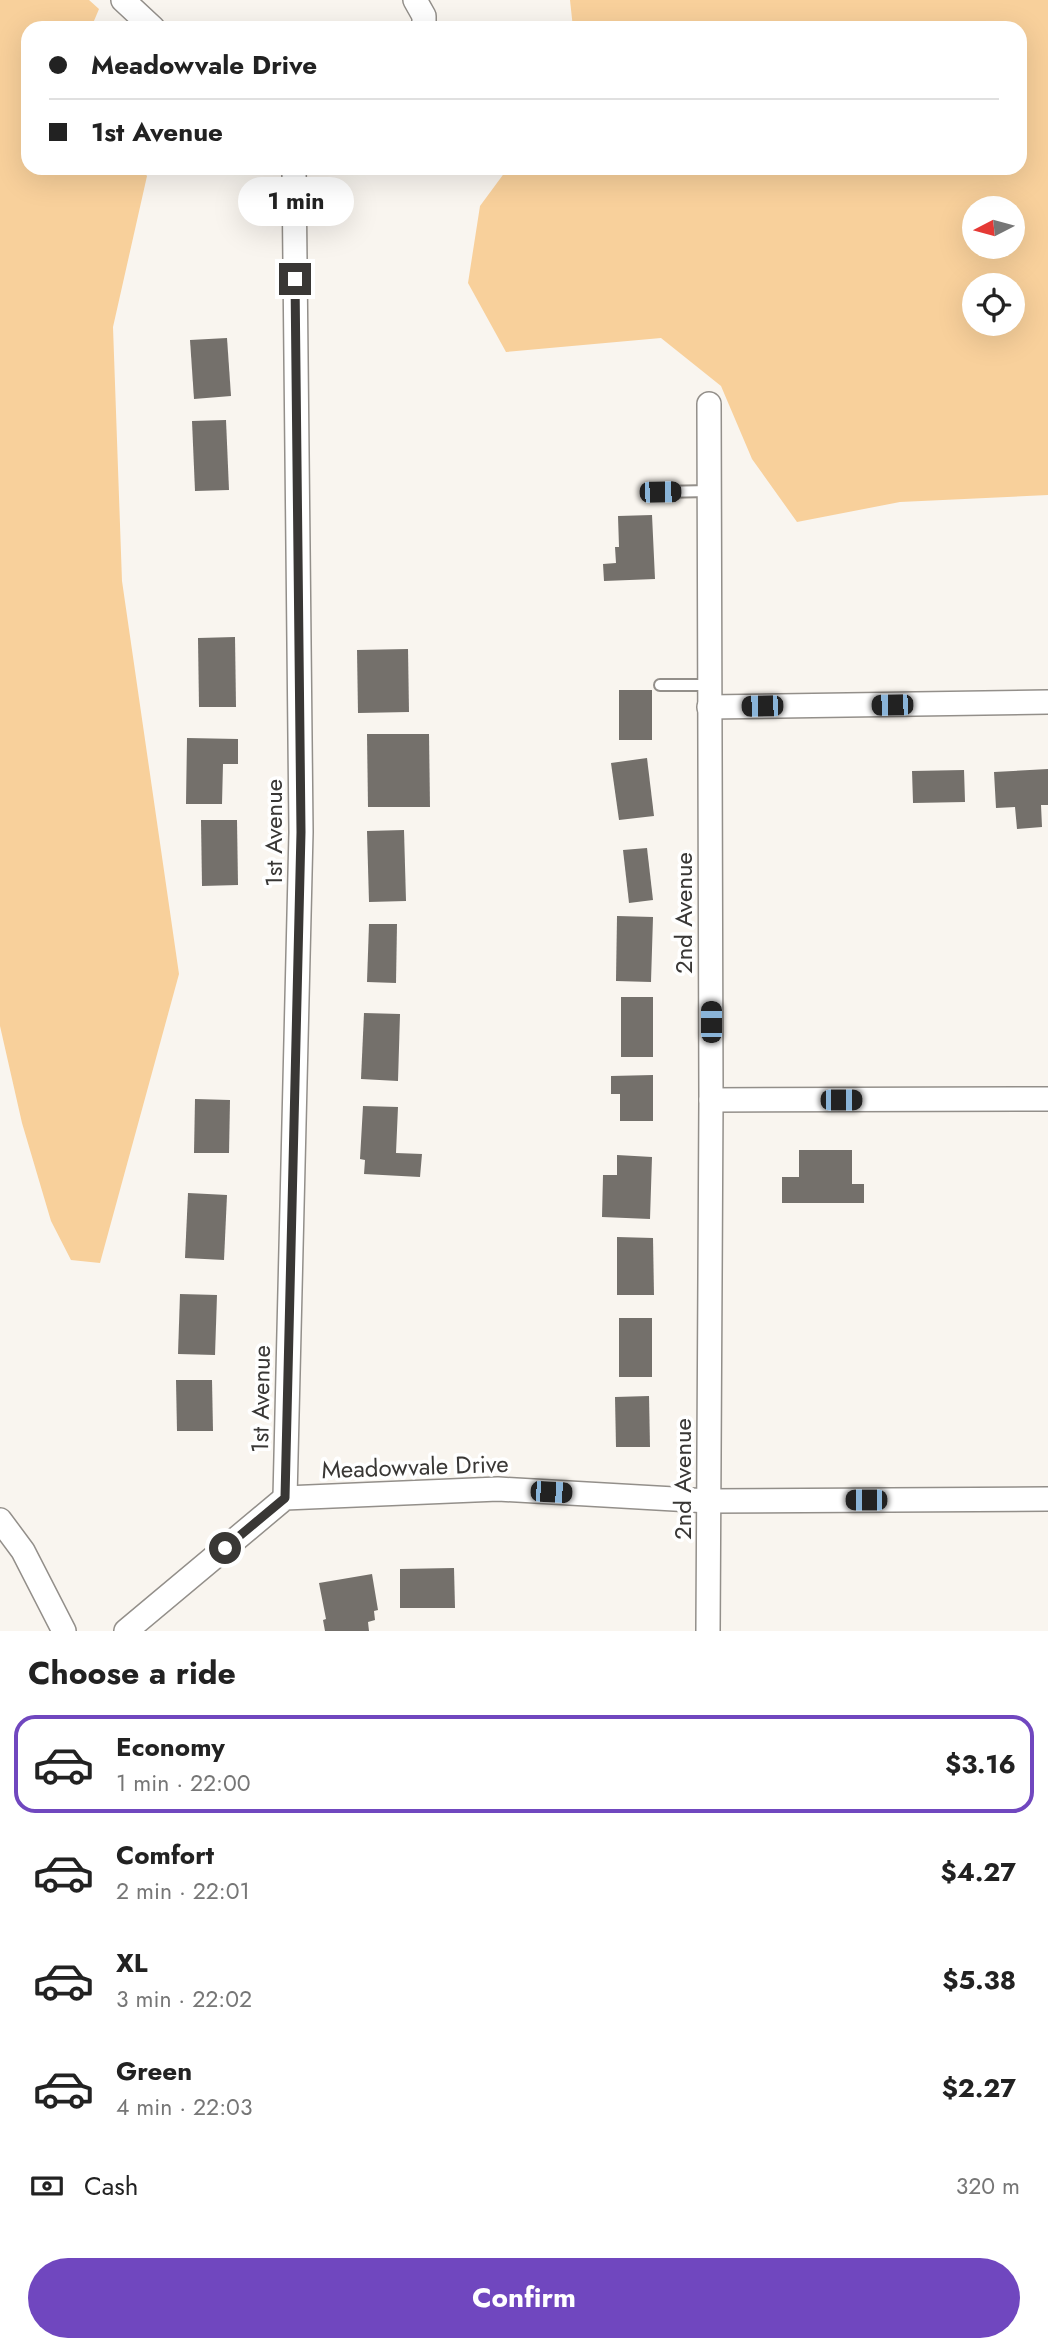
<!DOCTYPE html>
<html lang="en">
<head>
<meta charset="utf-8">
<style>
	:root { --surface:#fff; --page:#f6f6f6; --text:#222; --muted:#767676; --line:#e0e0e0; --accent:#7047bf }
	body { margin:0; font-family:Jost,sans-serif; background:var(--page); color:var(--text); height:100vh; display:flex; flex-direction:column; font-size:26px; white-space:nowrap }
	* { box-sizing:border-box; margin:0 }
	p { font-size:23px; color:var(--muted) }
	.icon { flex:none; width:38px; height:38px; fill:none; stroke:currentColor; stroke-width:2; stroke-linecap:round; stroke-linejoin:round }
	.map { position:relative; height:1631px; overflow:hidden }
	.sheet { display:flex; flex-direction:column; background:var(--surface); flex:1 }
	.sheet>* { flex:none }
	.banner { position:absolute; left:21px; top:21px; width:1006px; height:154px; border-radius:21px; box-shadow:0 7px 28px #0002; display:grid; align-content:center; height:154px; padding:0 28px; background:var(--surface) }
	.needle { width:46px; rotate:264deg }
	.controls { position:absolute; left:962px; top:196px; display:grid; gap:14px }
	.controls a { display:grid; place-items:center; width:63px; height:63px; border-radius:50%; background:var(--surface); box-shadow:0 7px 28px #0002; font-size:35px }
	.end { position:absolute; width:32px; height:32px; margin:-16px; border:9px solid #393735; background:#fff; box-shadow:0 0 0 4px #fff }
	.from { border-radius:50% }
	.bubble { position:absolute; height:49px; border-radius:24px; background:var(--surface); box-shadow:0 7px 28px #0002; font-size:23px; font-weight:700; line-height:49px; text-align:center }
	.car { position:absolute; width:21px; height:42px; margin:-21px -10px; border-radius:9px; box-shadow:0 0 5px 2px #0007; background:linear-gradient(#222 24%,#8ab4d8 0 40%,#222 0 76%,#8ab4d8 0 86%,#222 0) }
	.banner b { display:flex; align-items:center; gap:24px; height:66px; font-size:26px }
	.banner b+b { border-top:2px solid var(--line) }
	.banner i { width:18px; height:18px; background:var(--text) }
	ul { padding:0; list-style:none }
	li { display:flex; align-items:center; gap:21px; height:98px; margin:0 14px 10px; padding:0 14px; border:4px solid transparent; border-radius:21px }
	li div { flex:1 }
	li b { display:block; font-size:26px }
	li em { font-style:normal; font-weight:700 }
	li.current { border-color:var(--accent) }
	li>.icon { width:63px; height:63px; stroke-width:1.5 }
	h2 { padding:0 28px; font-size:32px; line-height:84px }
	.pay { display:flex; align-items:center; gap:18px; height:77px; padding:0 28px; font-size:26px }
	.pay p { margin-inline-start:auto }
	.button { display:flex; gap:14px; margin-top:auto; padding:14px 28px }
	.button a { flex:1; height:80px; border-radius:42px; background:var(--accent); color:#fff; font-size:28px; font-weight:700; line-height:80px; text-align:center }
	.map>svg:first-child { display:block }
	.green { fill:#f8d09b; fill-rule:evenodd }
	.building { fill:#74706b }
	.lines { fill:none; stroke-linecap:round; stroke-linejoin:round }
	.lane-casing { stroke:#938f8a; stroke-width:14 }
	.street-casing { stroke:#938f8a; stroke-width:26 }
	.lane { stroke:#fff; stroke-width:10 }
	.street { stroke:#fff; stroke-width:23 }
	.route { stroke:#393735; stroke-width:9 }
	.labels { text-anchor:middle; stroke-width:7; stroke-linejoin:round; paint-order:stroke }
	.street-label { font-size:24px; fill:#393735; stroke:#fff }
</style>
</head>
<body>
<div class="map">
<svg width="1048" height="1631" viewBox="0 0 1048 1631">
	<rect width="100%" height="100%" fill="#f9f5ef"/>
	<g class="green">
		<path d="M 0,0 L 89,0 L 99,9 L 91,28 L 28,28 L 28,168 L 141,168 L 147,176 L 113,327 L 122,581 L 179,974 L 100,1263 L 71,1260 L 51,1221 L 22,1123 L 0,1026 Z"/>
		<path d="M 570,0 L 1048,0 L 1048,495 L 900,502 L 797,522 L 752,459 L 721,386 L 661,338 L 506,352 L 468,283 L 480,206 L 508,168 L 1020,168 L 1020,28 L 573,28 ZM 975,208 L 1013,208 L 1013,247 L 975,247 ZM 975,285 L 1013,285 L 1013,324 L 975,324 Z"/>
	</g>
	<g class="building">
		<path d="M 227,338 L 231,396 L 194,399 L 190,340 Z"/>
		<path d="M 226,420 L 229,490 L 195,491 L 192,421 Z"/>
		<path d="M 652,515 L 655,579 L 604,581 L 603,564 L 616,563 L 615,547 L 619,547 L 618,516 Z"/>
		<path d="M 235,637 L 236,707 L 199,707 L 198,638 Z"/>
		<path d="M 408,649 L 409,712 L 358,713 L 357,650 Z"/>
		<rect x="619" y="690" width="33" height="50"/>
		<path d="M 367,734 L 429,734 L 430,807 L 368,807 Z"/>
		<path d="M 187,738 L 238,739 L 238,764 L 223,764 L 222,804 L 186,804 Z"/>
		<path d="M 647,758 L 654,816 L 619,820 L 611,763 Z"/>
		<path d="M 1048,769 L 1048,805 L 1041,805 L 1042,827 L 1017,829 L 1015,807 L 996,808 L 994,772 Z"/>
		<path d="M 964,770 L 965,802 L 913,803 L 912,771 Z"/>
		<path d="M 201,820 L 237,820 L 238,885 L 202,886 Z"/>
		<path d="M 404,830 L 406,901 L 369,902 L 367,831 Z"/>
		<path d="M 647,848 L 653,900 L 629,903 L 623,850 Z"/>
		<path d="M 617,916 L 653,917 L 651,982 L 616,981 Z"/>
		<path d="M 369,924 L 397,924 L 396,983 L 367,982 Z"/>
		<rect x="621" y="997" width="32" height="60"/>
		<path d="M 364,1013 L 400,1014 L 398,1081 L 361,1079 Z"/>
		<path d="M 653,1075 L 653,1121 L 620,1121 L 620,1094 L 611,1094 L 611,1076 Z"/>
		<path d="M 195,1099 L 230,1100 L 229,1153 L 194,1153 Z"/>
		<path d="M 363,1106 L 398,1107 L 396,1153 L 422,1154 L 420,1177 L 364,1174 L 365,1160 L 360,1159 Z"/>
		<path d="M 799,1150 L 852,1150 L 852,1184 L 864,1184 L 864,1203 L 782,1203 L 782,1177 L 799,1177 Z"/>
		<path d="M 617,1155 L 652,1157 L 650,1219 L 602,1217 L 603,1175 L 617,1175 Z"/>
		<path d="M 188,1193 L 227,1195 L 224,1260 L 185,1258 Z"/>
		<path d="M 617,1237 L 653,1238 L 654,1295 L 617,1295 Z"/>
		<path d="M 180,1294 L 217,1295 L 215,1355 L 178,1354 Z"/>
		<rect x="619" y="1318" width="33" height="59"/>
		<path d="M 176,1380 L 212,1380 L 213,1431 L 177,1431 Z"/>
		<path d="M 649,1396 L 650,1447 L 616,1447 L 615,1397 Z"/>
		<path d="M 454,1568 L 455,1608 L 400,1608 L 400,1569 Z"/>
		<path d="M 372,1574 L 378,1610 L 374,1611 L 375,1620 L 368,1622 L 369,1631 L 325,1631 L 323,1620 L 326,1619 L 319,1583 Z"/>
	</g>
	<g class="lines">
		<g class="lane-casing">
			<g id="lane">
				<path d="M 660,492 L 709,491"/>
				<path d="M 660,685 L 709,685"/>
			</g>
		</g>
		<g class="street-casing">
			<g id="street">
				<path d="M 123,0 L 153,28"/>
				<path d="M 415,0 L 424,16 L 424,28"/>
				<path d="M 709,707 L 1048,702"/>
				<path d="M 711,1100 L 1048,1099"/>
				<path d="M 285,1498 L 301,832 L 294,168"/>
				<path d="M 0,1520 L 23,1551 L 64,1631"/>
				<path d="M 126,1631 L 285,1498 L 498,1489 L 709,1501 L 1048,1499"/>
				<path d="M 708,1631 L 711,1100 L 709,404"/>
			</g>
		</g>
		<use href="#lane" class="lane"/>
		<use href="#street" class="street"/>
	</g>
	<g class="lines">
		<path class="route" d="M 225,1548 L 285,1498 L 301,832 L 295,279"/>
	</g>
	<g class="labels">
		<g class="street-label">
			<text transform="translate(274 833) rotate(-90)" y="8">1st Avenue</text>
			<text transform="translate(684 913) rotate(-90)" y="8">2nd Avenue</text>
			<text transform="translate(261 1399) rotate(-89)" y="8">1st Avenue</text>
			<text transform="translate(415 1467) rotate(-2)" y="8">Meadowvale Drive</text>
			<text transform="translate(683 1479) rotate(-90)" y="8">2nd Avenue</text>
		</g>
	</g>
</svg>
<div class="controls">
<a><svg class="needle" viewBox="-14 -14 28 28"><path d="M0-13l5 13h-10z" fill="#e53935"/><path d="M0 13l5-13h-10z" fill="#767676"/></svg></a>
<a><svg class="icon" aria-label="locate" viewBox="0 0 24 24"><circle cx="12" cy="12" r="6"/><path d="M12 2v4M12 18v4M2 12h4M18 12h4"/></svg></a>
</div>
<i class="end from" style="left:225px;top:1548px"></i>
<i class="end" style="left:295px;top:279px"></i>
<div class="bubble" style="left:238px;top:177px;width:116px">1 min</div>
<i class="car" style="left:660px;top:492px;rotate:89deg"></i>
<i class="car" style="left:892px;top:705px;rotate:269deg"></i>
<i class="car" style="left:762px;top:706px;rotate:269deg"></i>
<i class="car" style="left:711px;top:1022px;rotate:0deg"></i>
<i class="car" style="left:841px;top:1100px;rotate:90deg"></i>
<i class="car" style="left:551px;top:1492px;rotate:93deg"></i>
<i class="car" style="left:866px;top:1500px;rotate:270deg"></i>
<div class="banner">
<b><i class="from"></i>Meadowvale Drive</b>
<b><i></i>1st Avenue</b>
</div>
</div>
<section class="sheet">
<h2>Choose a ride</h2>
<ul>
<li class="current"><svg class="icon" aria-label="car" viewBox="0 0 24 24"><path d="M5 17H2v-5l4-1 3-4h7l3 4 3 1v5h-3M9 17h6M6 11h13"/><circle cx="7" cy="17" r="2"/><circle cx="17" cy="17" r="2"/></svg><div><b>Economy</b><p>1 min · 22:00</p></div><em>$3.16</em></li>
<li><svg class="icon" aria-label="car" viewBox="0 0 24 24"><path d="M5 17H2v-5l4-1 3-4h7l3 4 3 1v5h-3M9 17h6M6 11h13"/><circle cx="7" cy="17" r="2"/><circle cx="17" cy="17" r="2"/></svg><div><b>Comfort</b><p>2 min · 22:01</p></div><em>$4.27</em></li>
<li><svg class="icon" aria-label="car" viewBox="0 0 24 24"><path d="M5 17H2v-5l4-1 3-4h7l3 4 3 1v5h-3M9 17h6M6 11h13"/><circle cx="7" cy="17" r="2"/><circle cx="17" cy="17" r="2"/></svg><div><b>XL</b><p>3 min · 22:02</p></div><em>$5.38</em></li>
<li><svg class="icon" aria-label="car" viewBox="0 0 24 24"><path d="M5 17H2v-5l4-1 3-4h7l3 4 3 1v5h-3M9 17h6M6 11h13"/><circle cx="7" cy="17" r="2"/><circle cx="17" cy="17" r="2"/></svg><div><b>Green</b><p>4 min · 22:03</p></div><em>$2.27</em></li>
</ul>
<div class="pay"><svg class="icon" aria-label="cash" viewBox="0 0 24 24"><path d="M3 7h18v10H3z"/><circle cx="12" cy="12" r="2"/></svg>Cash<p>320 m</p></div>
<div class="button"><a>Confirm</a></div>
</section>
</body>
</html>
